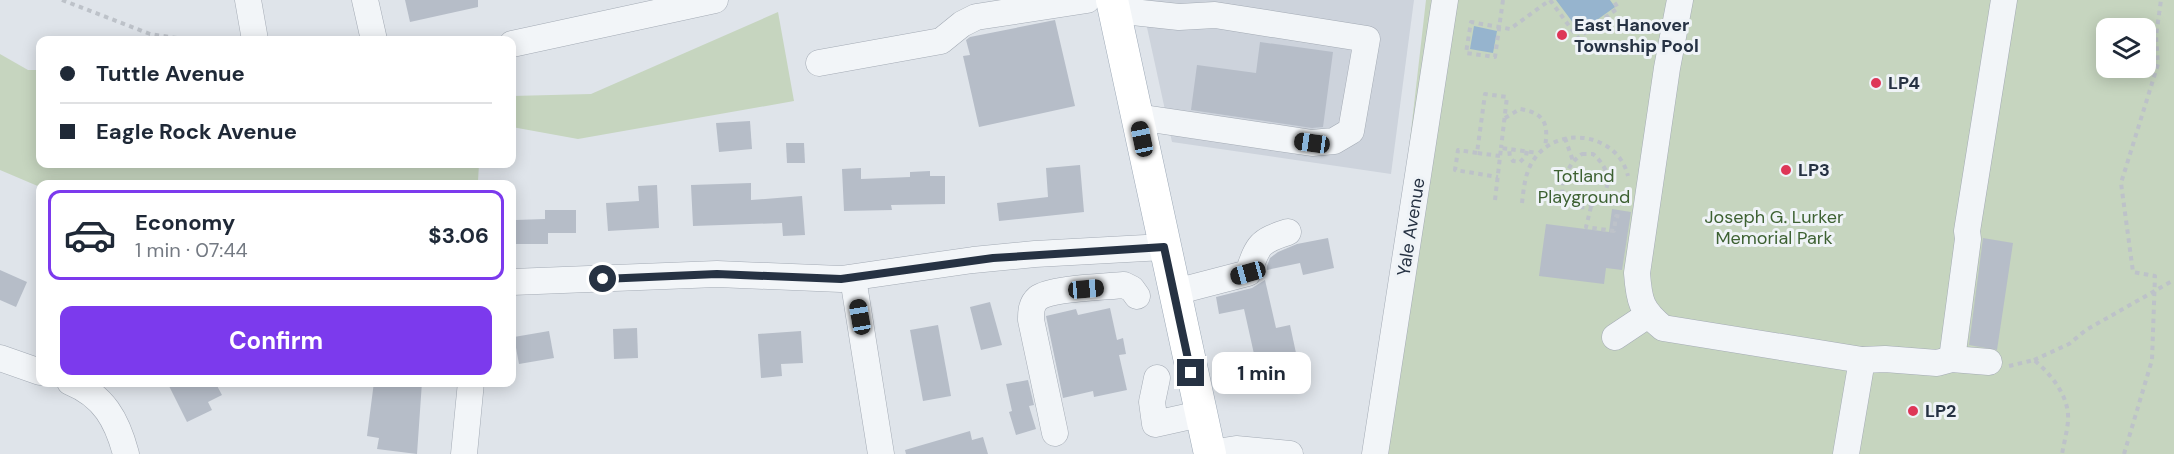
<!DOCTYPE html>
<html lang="en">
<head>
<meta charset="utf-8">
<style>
	:root { --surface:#fff; --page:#f6f6f7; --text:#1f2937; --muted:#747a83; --line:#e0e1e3; --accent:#7c3aed }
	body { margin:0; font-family:"DM Sans",sans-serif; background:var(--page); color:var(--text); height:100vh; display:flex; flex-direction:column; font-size:22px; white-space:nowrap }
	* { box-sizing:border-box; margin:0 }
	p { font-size:20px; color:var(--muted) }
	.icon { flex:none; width:33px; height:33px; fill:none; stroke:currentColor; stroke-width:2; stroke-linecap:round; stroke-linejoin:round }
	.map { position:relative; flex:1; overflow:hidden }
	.drawer { position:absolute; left:36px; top:180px; width:480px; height:207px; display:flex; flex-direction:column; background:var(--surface); border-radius:12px; box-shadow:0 3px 15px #0003 }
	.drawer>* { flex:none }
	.banner { position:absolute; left:36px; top:36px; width:480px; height:132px; border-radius:12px; box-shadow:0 3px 15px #0003; display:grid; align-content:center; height:132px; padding:0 24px; background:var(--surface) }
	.controls { position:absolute; left:2096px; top:18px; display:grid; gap:12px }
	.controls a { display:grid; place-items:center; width:60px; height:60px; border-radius:12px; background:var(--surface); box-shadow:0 3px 15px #0003; font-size:30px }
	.end { position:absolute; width:27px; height:27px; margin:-14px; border:8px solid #263243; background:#fff; box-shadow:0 0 0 3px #fff }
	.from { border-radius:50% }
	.bubble { position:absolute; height:42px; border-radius:12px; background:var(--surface); box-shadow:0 3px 15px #0003; font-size:20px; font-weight:700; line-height:42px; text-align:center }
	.car { position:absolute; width:18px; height:36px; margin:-18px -9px; border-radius:8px; box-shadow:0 0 4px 2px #0007; background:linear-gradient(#222 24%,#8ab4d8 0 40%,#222 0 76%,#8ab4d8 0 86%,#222 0) }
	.banner b { display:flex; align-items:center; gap:21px; height:57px; font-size:22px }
	.banner b+b { border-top:2px solid var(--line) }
	.banner i { width:15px; height:15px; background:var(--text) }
	ul { padding:10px 0 0; list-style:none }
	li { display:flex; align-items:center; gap:18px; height:90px; margin:0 12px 9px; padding:0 12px; border:3px solid transparent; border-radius:12px }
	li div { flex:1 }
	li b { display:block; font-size:22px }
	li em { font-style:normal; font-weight:700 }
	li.current { border-color:var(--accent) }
	li>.icon { width:54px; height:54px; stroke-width:1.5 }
	.action { display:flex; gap:12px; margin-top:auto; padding:12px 24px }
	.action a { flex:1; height:69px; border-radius:12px; background:var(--accent); color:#fff; font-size:24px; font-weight:700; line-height:69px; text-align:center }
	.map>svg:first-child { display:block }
	.built { fill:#cdd3dc }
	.green { fill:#c6d5bf; fill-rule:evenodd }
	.water { fill:#96b4ce }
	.building { fill:#b6bdc8 }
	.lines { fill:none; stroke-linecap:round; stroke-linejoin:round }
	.minor-casing { stroke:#a4abb5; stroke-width:27 }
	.major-casing { stroke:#9da9b7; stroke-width:33 }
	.path { stroke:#bdc2c9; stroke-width:4; stroke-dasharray:4.5 4.5; stroke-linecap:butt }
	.minor { stroke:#f2f5f8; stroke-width:26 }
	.major { stroke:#fff; stroke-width:32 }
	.route { stroke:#263243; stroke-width:8 }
	.poi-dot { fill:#de3657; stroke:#eff3f7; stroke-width:2 }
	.labels { text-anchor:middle; stroke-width:6; stroke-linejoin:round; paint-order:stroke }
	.poi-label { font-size:18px; font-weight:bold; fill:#263243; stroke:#eff3f7; text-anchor:start }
	.park-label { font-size:18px; fill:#3d6132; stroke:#eff3f7 }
	.street-label { font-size:18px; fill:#263243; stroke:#eff3f7 }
</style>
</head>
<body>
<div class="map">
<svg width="2174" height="454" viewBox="0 0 2174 454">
	<rect width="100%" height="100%" fill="#dfe4ea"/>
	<path class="built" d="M 1141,0 L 1414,0 L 1391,174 L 1172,142 Z"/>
	<g class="green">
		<path d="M 1426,0 L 2174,0 L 2174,454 L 1374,454 ZM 2106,28 L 2145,28 L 2145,68 L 2106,68 Z"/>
		<path d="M 778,12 L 794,101 L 578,139 L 512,127 L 512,96 L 591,94 Z"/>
		<path d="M 0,54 L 28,70 L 40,70 L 40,164 L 479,164 L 478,181 L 458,184 L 40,184 L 40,187 L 0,170 Z"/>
	</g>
	<g class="water">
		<path d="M 1556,0 L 1610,0 L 1615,7 L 1580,32 Z"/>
		<path d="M 1474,26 L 1497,31 L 1493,53 L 1470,49 Z"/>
	</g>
	<g class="building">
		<path d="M 405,0 L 478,0 L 478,7 L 410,22 Z"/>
		<path d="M 1055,20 L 1075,106 L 979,127 L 963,56 L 970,55 L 966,40 L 970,37 Z"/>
		<path d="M 1260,42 L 1333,52 L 1323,127 L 1312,128 L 1191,110 L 1197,65 L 1256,73 Z"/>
		<path d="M 750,121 L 752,149 L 719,152 L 716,123 Z"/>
		<path d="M 786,143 L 804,143 L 805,163 L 787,163 Z"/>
		<path d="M 1080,165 L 1084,212 L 999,221 L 997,203 L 1048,197 L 1046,168 Z"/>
		<path d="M 861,168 L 861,179 L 910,177 L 910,172 L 930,171 L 930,176 L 945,176 L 945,204 L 891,205 L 892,210 L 844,211 L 842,169 Z"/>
		<path d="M 751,183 L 751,200 L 802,196 L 805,235 L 783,236 L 782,223 L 693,226 L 691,185 Z"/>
		<path d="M 657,185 L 659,228 L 608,231 L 606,203 L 639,201 L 638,186 Z"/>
		<path d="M 1612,209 L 1631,212 L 1622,270 L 1606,268 L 1604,284 L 1539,276 L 1546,224 L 1609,232 Z"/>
		<path d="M 545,210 L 576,210 L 576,233 L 548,233 L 548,244 L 516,244 L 515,220 L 545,219 Z"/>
		<path d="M 1328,238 L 1334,268 L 1303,275 L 1300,263 L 1267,270 L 1267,266 L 1270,258 L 1278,252 L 1297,244 Z"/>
		<path d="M 1983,238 L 2013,243 L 1997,350 L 1969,345 Z"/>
		<path d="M 0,270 L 27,282 L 16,307 L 0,300 Z"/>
		<path d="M 1265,280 L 1276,328 L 1290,325 L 1302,381 L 1262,390 L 1244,309 L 1219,314 L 1216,297 L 1252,288 Z"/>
		<path d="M 990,302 L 1002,345 L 981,350 L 970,307 Z"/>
		<path d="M 1110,308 L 1117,340 L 1123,338 L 1126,354 L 1119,355 L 1127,390 L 1094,397 L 1093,391 L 1063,398 L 1046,316 L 1076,309 L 1078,315 Z"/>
		<path d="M 938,325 L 951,396 L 923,401 L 910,330 Z"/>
		<path d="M 637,328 L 638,358 L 614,359 L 613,329 Z"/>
		<path d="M 549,331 L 554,358 L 519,364 L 514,337 Z"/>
		<path d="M 801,331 L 803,363 L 781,364 L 782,376 L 761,378 L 758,334 Z"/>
		<path d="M 1028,380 L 1034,405 L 1029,406 L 1036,429 L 1016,435 L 1009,412 L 1012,411 L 1006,384 Z"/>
		<path d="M 167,382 L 215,382 L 222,395 L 208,402 L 212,410 L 187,422 Z"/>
		<path d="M 374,382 L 422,382 L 417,454 L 377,449 L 379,438 L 367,436 Z"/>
		<path d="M 970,431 L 972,440 L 983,437 L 988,454 L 906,454 L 905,450 Z"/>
	</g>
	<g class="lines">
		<g class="minor-casing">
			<g id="minor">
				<path d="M 248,0 L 255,40"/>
				<path d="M 365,0 L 374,40"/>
				<path d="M 1680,0 L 1667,68 L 1637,273 C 1639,301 1641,310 1663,328 L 1862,360 L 1885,359 L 1937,363 L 1952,359 L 1989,362"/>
				<path d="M 1114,10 L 1179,17 L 1215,15 L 1367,39 L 1351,131 L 1334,141 L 1312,143 L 1137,117"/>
				<path d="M 512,44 L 715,0"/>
				<path d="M 819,63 L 941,41 L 962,24 L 976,17 L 1087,0"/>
				<path d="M 853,278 L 881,454"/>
				<path d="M 512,282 L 717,274 L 841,279 L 973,260 L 1035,254 L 1164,247"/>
				<path d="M 1175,292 L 1248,273 C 1258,245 1259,241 1288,232"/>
				<path d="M 1615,337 L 1648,315"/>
				<path d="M 0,358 L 40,372"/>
				<path d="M 1952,359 L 1968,239 L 1967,231 L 2004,0"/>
				<path d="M 1157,378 L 1152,402 L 1155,424 L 1200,414"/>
				<path d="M 70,382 C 104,396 117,420 126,454"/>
				<path d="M 1055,433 L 1031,320 C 1031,312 1031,304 1038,298 C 1051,288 1105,287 1124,285 L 1132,289 L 1137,296"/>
				<path d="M 1210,453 L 1236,449 L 1290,454"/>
				<path d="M 464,454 L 471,382"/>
				<path d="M 1375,454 L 1445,0"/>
				<path d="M 1846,454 L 1862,360"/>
			</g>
		</g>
		<g class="major-casing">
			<path id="major" d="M 1112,0 L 1210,454"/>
		</g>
		<g class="path">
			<path d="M 62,0 L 150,34 L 190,40"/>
			<path d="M 1503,0 L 1495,57 L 1466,53 L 1471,22 L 1510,29 L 1550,0"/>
			<path d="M 1550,0 L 1578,38 L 1618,8 L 1613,0"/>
			<path d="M 1505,118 L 1520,109 C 1544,113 1549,123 1545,147"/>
			<path d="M 1565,138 L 1573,161"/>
			<path d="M 1527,151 L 1526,156 L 1520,162 L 1513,161 L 1510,157 L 1509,149 L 1538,153"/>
			<path d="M 1477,153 L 1458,150 L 1455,170 L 1498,177"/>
			<path d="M 1582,154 L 1593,154 C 1602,162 1610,173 1607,186 C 1599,222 1546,209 1567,172 C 1571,164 1574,160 1582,154 Z"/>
			<path d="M 1500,156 L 1477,153 L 1485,94 L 1507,97 L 1501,148"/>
			<path d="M 1495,200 L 1501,148 L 1509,149"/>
			<path d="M 1522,203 C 1524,187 1525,171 1535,158 C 1560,124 1618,134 1628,176"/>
			<path d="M 1591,207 L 1586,227 L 1614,231 L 1616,216 L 1622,217"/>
			<path d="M 2034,360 L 2069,344 L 2086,330 L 2174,280"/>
			<path d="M 2009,366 L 2034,360 C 2051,374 2070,397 2068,421 C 2067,432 2064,443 2062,454"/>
			<path d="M 2124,454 L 2152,360 L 2155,276 L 2133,272 L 2121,183 L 2158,64 L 2156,36 L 2161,0"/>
		</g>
		<use href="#minor" class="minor"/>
		<use href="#major" class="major"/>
	</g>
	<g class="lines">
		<path class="route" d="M 603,279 L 717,274 L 841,279 L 993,258 L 1164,247 L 1191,373"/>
	</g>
	<g class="poi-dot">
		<circle cx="1562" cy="35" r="6"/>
		<circle cx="1876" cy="83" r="6"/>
		<circle cx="1786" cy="170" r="6"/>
		<circle cx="1913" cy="411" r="6"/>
	</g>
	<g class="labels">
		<g class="poi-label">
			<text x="1574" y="31">East Hanover<tspan x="1574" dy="21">Township Pool</tspan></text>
			<text x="1888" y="89">LP4</text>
			<text x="1798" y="176">LP3</text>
			<text x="1925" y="417">LP2</text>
		</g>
		<g class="park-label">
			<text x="1584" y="182">Totland<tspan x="1584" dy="21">Playground</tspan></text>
			<text x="1774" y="223">Joseph G. Lurker<tspan x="1774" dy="21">Memorial Park</tspan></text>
		</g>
		<g class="street-label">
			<text transform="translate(1411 227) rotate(-81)" y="6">Yale Avenue</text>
		</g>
	</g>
</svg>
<div class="controls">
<a><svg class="icon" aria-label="layers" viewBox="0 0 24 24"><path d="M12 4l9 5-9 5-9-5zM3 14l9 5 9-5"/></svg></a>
</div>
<i class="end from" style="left:603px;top:279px"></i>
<i class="end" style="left:1191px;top:373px"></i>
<div class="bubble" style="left:1212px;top:352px;width:99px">1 min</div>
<i class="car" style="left:1142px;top:139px;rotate:348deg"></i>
<i class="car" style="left:1312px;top:143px;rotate:278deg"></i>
<i class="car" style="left:1248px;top:273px;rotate:254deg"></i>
<i class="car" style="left:1086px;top:289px;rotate:85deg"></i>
<i class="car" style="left:860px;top:317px;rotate:350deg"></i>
<div class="banner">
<b><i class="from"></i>Tuttle Avenue</b>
<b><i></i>Eagle Rock Avenue</b>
</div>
<section class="drawer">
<ul>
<li class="current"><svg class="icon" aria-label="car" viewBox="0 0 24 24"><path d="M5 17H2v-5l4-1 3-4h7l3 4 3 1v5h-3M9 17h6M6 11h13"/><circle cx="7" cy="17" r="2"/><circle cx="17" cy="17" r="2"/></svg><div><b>Economy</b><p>1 min · 07:44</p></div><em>$3.06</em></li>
</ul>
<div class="action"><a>Confirm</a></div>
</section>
</div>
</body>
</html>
